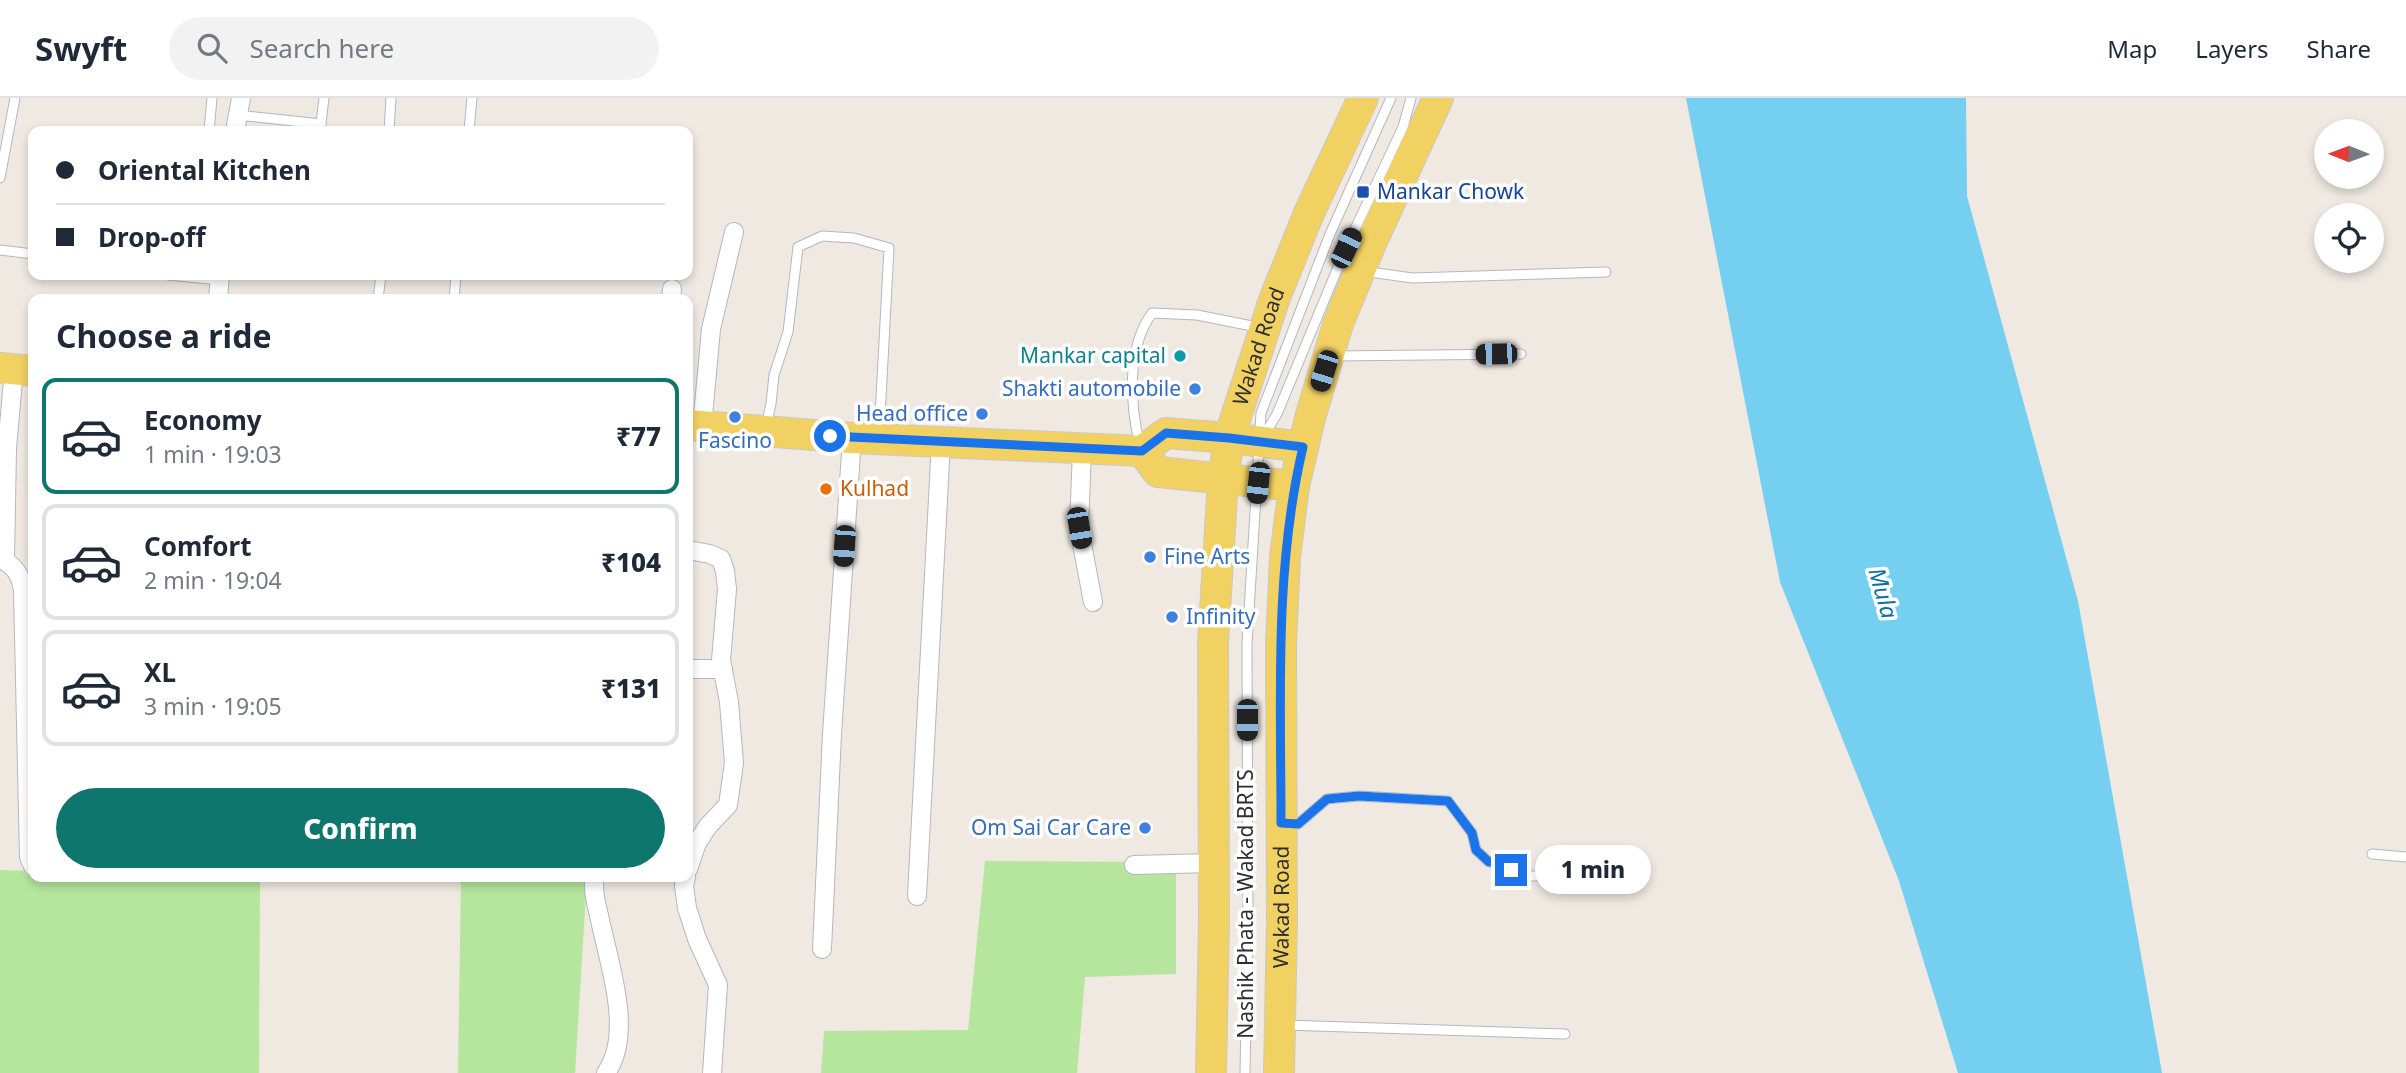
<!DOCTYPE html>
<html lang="en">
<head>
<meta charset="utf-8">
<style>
	:root { --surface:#fff; --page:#f2f2f3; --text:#1f2937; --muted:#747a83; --line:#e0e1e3; --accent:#0f766e }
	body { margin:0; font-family:"Noto Sans",sans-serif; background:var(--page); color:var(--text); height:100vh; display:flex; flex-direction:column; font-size:26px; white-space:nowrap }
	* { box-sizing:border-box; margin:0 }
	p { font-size:23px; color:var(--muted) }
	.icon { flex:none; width:38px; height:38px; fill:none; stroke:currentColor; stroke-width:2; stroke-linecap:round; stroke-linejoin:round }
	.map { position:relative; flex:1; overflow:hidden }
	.details { position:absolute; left:28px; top:196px; width:665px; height:588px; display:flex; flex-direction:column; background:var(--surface); border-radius:14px; box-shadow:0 4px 10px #0003 }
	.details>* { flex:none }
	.banner { position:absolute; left:28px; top:28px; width:665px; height:154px; border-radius:14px; box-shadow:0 4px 10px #0003; display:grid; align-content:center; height:154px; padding:0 28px; background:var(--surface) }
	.needle { width:46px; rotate:271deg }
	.fabs { position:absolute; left:2314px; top:21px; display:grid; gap:14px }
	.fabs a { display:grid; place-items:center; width:70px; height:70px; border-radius:50%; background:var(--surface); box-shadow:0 4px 10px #0003; font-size:35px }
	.end { position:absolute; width:32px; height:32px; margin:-16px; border:9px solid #1a73e8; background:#fff; box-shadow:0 0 0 4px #fff }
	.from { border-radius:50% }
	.bubble { position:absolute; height:49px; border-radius:24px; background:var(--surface); box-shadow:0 4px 10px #0003; font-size:23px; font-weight:800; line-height:49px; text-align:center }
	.car { position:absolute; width:21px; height:42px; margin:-21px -10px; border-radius:9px; box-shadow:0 0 5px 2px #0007; background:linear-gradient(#222 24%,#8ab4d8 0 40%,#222 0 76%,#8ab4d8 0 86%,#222 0) }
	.banner b { display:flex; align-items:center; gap:24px; height:66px; font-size:26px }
	.banner b+b { border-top:2px solid var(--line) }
	.banner i { width:18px; height:18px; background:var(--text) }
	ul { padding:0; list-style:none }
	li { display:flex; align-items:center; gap:21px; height:116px; margin:0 14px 10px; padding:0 14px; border:4px solid var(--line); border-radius:14px }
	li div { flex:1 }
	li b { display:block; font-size:26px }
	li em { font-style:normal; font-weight:800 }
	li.on { border-color:var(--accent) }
	li>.icon { width:63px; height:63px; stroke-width:1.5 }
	h2 { padding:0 28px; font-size:32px; line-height:84px }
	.button { display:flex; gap:14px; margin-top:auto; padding:14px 28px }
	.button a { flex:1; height:80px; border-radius:42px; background:var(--accent); color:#fff; font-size:28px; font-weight:800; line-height:80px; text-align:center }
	header { display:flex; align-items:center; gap:42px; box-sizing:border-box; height:98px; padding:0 35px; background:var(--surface); border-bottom:2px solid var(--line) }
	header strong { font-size:33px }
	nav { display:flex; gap:38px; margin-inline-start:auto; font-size:24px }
	.search { width:490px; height:63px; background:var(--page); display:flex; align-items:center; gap:18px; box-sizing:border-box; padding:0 24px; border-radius:38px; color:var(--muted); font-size:26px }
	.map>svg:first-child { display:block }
	.green { fill:#b6e59e }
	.water { fill:#75cff0 }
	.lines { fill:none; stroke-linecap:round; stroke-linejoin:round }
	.lane-casing { stroke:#b4b7c1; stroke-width:11 }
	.street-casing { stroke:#b4b7c1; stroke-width:20 }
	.primary-casing { stroke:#c9c9c9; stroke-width:32 }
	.lane { stroke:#fff; stroke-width:9 }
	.street { stroke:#fff; stroke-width:18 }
	.primary { stroke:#f2d163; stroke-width:30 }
	.route { stroke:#1a73e8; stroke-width:9 }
	.transit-dot { fill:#1a4fb4; stroke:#fff; stroke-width:2.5 }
	.culture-dot { fill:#0f9aa8; stroke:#fff; stroke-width:2.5 }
	.shop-dot { fill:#3f7fe0; stroke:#fff; stroke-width:2.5 }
	.food-dot { fill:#e8710a; stroke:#fff; stroke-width:2.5 }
	.labels { text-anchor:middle; stroke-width:7; stroke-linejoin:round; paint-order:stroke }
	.transit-label { font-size:21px; fill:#164399; stroke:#fff; text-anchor:start }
	.street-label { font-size:21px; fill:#2e2e2e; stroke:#fff }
	.culture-label { font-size:21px; fill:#0d838f; stroke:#fff; text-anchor:end }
	.shop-label { font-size:21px; fill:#366cbe; stroke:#fff; text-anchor:end }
	.food-label { font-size:21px; fill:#c56008; stroke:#fff; text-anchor:start }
	.water-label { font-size:23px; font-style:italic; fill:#0d6fa3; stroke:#fff }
</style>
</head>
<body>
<header>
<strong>Swyft</strong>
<div class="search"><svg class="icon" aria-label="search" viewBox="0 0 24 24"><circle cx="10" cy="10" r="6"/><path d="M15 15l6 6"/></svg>Search here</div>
<nav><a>Map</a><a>Layers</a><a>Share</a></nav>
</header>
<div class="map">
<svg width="2406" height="975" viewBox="0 0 2406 975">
	<rect width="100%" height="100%" fill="#efe9e1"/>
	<g class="green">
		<path d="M 985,763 L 1176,764 L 1176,876 L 1085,879 L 1077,975 L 821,975 L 824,933 L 968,932 Z"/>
		<path d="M 0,772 L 33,773 L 33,779 L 260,779 L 259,975 L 0,975 Z"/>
		<path d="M 461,779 L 587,779 L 575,975 L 458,975 Z"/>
	</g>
	<path class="water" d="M 1686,0 L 1966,0 L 1967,98 L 2078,503 L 2162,975 L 1958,975 L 1899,783 L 1780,484 Z"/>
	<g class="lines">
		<g class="lane-casing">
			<g id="lane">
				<path d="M 237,17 L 321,26"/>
				<path d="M 209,33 L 212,0"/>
				<path d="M 320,33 L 324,0"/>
				<path d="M 389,33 L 391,0"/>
				<path d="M 469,33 L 472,0"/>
				<path d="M 0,80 L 15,0"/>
				<path d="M 0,152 L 33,156"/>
				<path d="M 1363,173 L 1412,180 L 1606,174"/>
				<path d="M 168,177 L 220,182"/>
				<path d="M 378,201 L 381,177"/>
				<path d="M 454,201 L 456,177"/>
				<path d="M 1334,258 L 1521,256"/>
				<path d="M 766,328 L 771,306 L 774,277 L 788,234 L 798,149 L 822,138 L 854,140 L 889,150 L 879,338"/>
				<path d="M 1263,339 L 1277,316 L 1346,150 L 1403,29 L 1411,0"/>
				<path d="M 1140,348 C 1130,307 1126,251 1152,215 L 1197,217 L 1262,230"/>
				<path d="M 1285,725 L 1298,726 L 1327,701 L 1359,698 L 1448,703 L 1472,735 L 1476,752 L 1489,764 L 1503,764 L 1519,778 L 1538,778"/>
				<path d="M 2372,756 L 2406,759"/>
				<path d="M 1284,927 L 1565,936"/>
				<path d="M 1245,975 L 1248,822 L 1247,546 L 1261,315 L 1330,136 L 1391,0"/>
			</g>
		</g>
		<g class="street-casing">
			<g id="street">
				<path d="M 235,33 L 241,0"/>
				<path d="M 218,201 L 220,177"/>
				<path d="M 671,201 L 672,191"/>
				<path d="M 702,329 L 711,231 L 734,134"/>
				<path d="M 0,350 L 7,350 L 14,272"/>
				<path d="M 7,350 L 5,463 C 17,471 21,479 23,493 L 29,759 L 33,768"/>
				<path d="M 1082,351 L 1079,430 L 1093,504"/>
				<path d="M 688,452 L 710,456 L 721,461 L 725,473 L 727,491 L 721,562 L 729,604 L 734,665 L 728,707 L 708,728 L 697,745 L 688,771"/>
				<path d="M 688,571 L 723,571"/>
				<path d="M 1134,767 L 1213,765"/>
				<path d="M 595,779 C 592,794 597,807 600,822 C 609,866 634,935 606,975"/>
				<path d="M 686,779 L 684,788 L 687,810 L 697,841 L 718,887 L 712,975"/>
				<path d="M 917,798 L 941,344"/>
				<path d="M 822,851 L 832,636 L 852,340"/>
			</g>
		</g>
		<g class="primary-casing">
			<g id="primary">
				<path d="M 0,270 L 33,273"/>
				<path d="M 688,327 L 852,340 L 1142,353 L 1166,335 L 1229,340 L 1303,349"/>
				<path d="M 1142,353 L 1158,374 L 1294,388"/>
				<path id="s1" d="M 1211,975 L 1214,822 L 1213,545 L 1223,382 L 1229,340 L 1274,202 L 1309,115 L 1363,0"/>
				<path id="s2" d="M 1279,975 L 1282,822 L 1281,546 L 1285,459 L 1294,388 L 1310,320 L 1338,226 L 1372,143 L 1438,0"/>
			</g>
		</g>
		<use href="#lane" class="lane"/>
		<use href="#street" class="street"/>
		<use href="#primary" class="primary"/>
	</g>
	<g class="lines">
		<path class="route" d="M 830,338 L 1142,353 L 1166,335 L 1229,340 L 1303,349 C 1274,472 1281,600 1281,725 L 1298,726 L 1327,701 L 1359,698 L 1448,703 L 1472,735 L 1476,752 L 1489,764 L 1503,764 L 1511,772"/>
	</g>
	<rect class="transit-dot" x="1356" y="87" width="14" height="14" rx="3.5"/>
	<circle class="culture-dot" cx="1180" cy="258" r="7"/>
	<g class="shop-dot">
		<circle cx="1195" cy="291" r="7"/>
		<circle cx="982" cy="316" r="7"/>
		<circle cx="735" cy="319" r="7"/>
		<circle cx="1150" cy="459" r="7"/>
		<circle cx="1172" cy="519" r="7"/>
		<circle cx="1145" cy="730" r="7"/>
	</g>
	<circle class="food-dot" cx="826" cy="391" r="7"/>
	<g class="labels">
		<g class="transit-label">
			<text x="1377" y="101">Mankar Chowk</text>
		</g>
		<g class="street-label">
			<text dy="7" stroke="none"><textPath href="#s1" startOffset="732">Wakad Road</textPath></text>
			<text transform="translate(1246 806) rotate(-90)" y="7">Nashik Phata - Wakad BRTS</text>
			<text dy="7" stroke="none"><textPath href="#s2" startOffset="166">Wakad Road</textPath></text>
		</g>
		<g class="culture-label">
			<text x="1166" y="265">Mankar capital</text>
		</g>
		<g class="shop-label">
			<text x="1181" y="298">Shakti automobile</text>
			<text x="968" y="323">Head office</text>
			<text x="735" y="350" text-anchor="middle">Fascino</text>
			<text x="1164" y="466" text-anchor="start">Fine Arts</text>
			<text x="1186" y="526" text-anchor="start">Infinity</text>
			<text x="1131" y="737">Om Sai Car Care</text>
		</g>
		<g class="food-label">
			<text x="840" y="398">Kulhad</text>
		</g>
		<g class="water-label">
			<text transform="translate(1883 495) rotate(74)" y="8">Mula</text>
		</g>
	</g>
</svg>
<div class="fabs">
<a><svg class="needle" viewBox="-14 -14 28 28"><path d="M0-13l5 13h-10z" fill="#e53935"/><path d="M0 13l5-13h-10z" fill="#747a83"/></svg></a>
<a><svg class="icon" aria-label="locate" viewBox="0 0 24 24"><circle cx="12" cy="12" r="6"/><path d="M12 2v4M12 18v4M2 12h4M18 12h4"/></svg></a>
</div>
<i class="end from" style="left:830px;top:338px"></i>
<i class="end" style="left:1511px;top:772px"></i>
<div class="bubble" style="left:1535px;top:747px;width:116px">1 min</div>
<i class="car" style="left:1346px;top:150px;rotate:25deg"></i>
<i class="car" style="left:1496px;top:256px;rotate:269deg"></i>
<i class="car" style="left:1324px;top:273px;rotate:197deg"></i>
<i class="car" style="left:1258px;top:385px;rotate:186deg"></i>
<i class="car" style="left:1079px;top:430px;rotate:170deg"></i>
<i class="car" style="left:844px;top:448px;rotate:184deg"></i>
<i class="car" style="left:1247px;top:622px;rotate:180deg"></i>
<div class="banner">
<b><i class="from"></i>Oriental Kitchen</b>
<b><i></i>Drop-off</b>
</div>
<section class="details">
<h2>Choose a ride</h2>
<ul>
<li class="on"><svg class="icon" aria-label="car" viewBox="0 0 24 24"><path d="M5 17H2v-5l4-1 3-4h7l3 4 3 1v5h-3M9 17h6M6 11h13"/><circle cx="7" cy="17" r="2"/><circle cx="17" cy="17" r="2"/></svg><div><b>Economy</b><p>1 min · 19:03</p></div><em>₹77</em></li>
<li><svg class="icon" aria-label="car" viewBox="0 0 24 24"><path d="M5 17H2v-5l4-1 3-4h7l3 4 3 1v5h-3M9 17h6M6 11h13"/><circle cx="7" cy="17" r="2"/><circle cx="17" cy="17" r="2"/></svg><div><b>Comfort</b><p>2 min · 19:04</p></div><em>₹104</em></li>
<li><svg class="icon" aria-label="car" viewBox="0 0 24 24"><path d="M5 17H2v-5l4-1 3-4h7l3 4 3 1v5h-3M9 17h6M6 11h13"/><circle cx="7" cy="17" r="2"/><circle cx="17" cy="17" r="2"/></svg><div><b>XL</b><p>3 min · 19:05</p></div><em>₹131</em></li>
</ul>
<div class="button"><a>Confirm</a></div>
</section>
</div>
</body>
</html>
